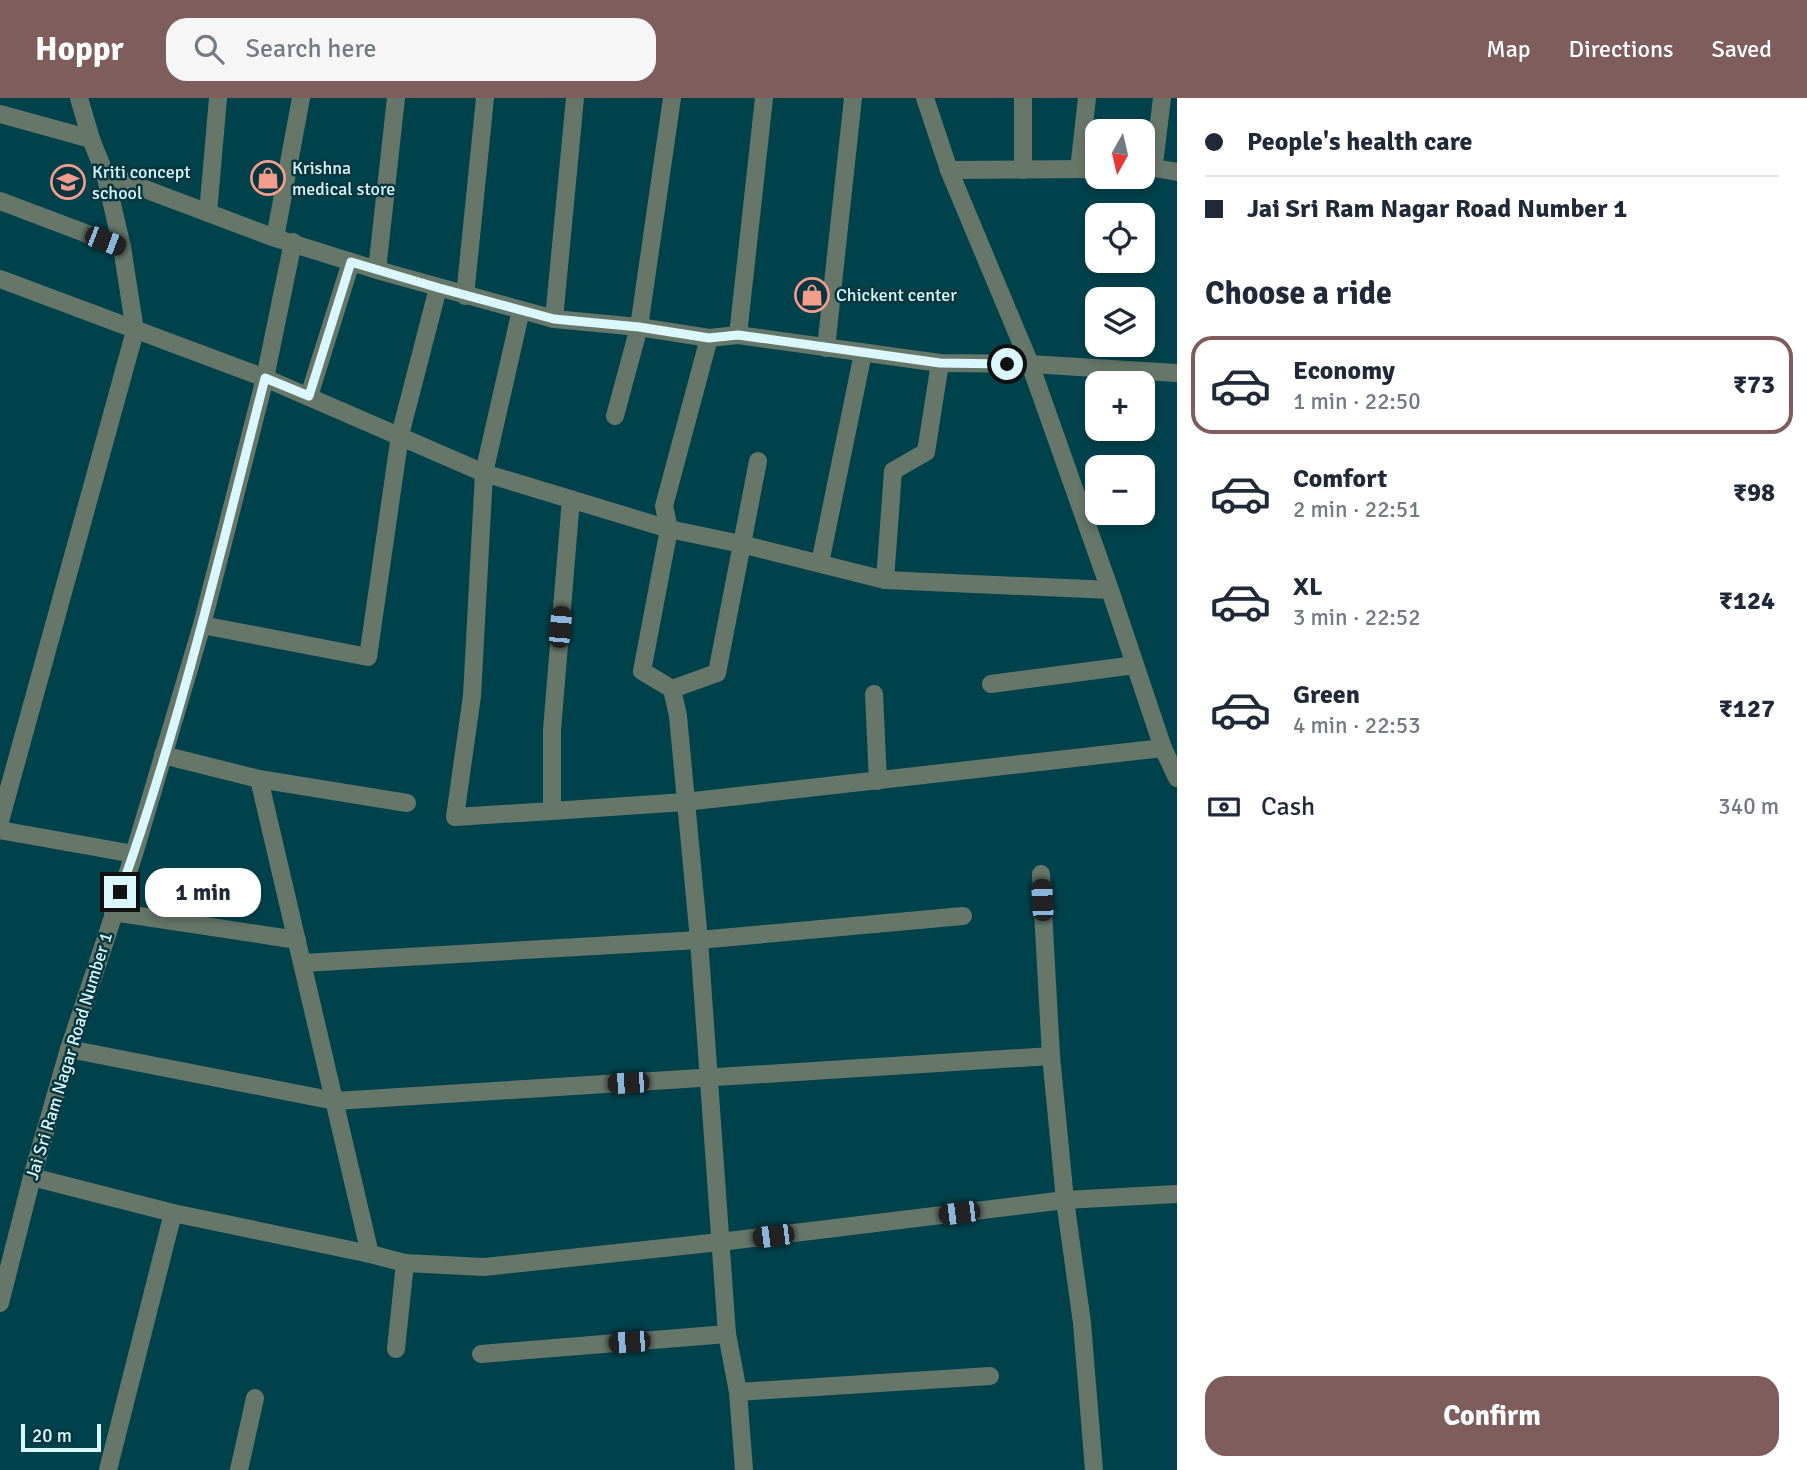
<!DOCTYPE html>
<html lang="en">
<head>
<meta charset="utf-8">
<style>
	:root { --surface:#fff; --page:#f6f6f7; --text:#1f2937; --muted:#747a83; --line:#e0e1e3; --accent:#7f5d5d }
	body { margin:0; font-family:Signika,sans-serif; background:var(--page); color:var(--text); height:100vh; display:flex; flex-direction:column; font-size:26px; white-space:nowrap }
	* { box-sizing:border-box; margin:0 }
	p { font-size:23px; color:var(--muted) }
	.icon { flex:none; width:38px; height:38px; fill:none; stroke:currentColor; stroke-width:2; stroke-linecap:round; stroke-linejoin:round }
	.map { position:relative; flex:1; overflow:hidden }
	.drawer { display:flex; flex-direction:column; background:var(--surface); width:630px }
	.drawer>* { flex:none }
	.guide { display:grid; align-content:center; height:154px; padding:0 28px; background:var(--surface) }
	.needle { width:46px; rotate:188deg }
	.tools { position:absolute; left:1085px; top:21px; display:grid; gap:14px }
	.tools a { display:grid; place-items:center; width:70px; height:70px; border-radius:14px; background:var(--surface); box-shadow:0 4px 10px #0003; font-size:35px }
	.scale { position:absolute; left:21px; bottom:18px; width:80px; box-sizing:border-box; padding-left:7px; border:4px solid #daf7fd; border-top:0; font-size:19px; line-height:24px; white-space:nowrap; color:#daf7fd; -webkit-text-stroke:5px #07363e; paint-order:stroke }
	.end { position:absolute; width:32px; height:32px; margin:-16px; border:9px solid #daf7fd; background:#111; box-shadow:0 0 0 4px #111 }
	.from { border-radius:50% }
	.bubble { position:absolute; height:49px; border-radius:21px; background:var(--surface); box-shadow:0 4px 10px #0003; font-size:23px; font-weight:800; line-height:49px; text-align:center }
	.car { position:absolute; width:21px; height:42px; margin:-21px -10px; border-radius:9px; box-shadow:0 0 5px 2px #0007; background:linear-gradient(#222 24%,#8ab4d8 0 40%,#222 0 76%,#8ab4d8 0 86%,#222 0) }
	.guide b { display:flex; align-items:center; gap:24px; height:66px; font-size:26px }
	.guide b+b { border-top:2px solid var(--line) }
	.guide i { width:18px; height:18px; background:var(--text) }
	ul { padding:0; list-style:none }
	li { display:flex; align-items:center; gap:21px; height:98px; margin:0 14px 10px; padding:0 14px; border:4px solid transparent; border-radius:21px }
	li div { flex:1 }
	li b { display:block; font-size:26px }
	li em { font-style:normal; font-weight:800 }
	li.selected { border-color:var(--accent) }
	li>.icon { width:63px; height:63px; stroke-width:1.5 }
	h2 { padding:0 28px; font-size:32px; line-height:84px }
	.pay { display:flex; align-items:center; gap:18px; height:77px; padding:0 28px; font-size:26px }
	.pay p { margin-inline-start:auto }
	.primary-button { display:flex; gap:14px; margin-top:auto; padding:14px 28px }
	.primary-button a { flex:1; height:80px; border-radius:21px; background:var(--accent); color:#fff; font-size:28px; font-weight:800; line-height:80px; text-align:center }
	header { display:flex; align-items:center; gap:42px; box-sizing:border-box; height:98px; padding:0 35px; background:var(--accent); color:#fff }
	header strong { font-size:33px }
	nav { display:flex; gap:38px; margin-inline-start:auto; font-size:24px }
	.search { width:490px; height:63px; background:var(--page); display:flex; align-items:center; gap:18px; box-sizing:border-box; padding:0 24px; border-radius:21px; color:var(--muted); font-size:26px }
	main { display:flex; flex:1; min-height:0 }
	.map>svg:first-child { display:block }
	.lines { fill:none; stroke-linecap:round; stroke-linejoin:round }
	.minor { stroke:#667669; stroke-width:18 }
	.route { stroke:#daf7fd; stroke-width:9 }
	.labels { text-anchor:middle; stroke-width:5; stroke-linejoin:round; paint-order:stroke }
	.poi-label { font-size:18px; fill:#daf7fd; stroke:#07363e; text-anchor:start }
	.street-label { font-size:18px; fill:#daf7fd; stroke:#07363e }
</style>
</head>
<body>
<header>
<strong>Hoppr</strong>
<div class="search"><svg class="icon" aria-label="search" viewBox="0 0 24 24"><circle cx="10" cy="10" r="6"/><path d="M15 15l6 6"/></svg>Search here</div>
<nav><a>Map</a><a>Directions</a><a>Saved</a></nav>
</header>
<main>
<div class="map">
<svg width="1177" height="1372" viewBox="0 0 1177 1372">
	<rect width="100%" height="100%" fill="#00424c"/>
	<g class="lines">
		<g class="minor">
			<path d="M 925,0 L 949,72 L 1030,266 L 1177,275"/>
			<path d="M 0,16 L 91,41"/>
			<path d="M 1143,68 L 1177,74"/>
			<path d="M 1145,68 L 1153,64 L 1155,58 L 1162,0"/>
			<path d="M 1079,71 L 1087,0"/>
			<path d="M 949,72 L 1097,71"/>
			<path d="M 1023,72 L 1023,0"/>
			<path d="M 105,76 L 275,140 L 377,172 L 554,221 L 639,229 L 709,240 L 738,237 L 940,265 L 1030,266 L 1110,492 L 1163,650 L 1177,680"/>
			<path d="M 0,103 L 122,149"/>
			<path d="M 208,115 L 218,0"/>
			<path d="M 275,140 L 301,0"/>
			<path d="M 377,172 L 396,0"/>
			<path d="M 0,181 L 265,280 L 484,375 L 669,431 L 741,446 L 885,482 L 1110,492"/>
			<path d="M 465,198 L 485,0"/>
			<path d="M 521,212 L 484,375 L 472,598 L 455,719 L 552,713 L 552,632 L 571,401"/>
			<path d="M 554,221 L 575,0"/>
			<path d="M 738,237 L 764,0"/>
			<path d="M 709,240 L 664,408 L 669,431 L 642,573 L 672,591 L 678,618 L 699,842 L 727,1236 L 738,1294 L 744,1372"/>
			<path d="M 826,250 L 853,0"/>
			<path d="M 309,298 L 351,164"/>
			<path d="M 615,318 L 639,229 L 672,0"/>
			<path d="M 820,465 L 863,255"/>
			<path d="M 885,482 L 893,373 L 926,354 L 940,265"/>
			<path d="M 202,527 L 368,559 L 400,337 L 438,190"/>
			<path d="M 991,586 L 1135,567"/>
			<path d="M 672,591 L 717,575 L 758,363"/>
			<path d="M 874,596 L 878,683"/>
			<path d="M 163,657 L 259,681 L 407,705"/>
			<path d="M 259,681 L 370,1156"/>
			<path d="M 552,713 L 685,704 L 1163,650"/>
			<path d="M 0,723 L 135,233 L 122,149 L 105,76 L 91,41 L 79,0"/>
			<path d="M 0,732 L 134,756"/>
			<path d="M 1041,776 L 1051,958 L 1065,1102 L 1082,1225 L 1094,1372"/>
			<path d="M 113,814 L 297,842"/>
			<path d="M 303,865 L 699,842 L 963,818"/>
			<path d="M 69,951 L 335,1003 L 1051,958"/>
			<path d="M 32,1079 L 173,1115 L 370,1156 L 405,1165 L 484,1169 L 720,1144 L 1065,1102 L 1177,1096"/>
			<path d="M 0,1205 L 32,1079 L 69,951 L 134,756 L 202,527 L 265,280 L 293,144"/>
			<path d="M 396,1251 L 405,1165"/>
			<path d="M 481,1256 L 727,1236"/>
			<path d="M 738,1294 L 990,1278"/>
			<path d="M 108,1372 L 173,1115"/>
			<path d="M 239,1372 L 255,1300"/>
		</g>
	</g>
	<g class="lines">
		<path class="route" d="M 120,794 C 180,627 221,452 265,280 L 309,298 L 351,164 L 439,190 L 554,221 L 639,229 L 709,240 L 738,237 L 940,265 L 1007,266"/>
	</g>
	<defs>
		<g id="shop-ring" transform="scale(1.75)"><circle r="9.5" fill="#07363e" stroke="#f49d8c" stroke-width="1.5"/><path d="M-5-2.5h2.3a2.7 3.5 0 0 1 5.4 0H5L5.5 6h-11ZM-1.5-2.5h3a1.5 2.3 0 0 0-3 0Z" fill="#f49d8c"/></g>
		<g id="school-ring" transform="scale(1.75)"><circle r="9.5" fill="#07363e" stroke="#f49d8c" stroke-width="1.5"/><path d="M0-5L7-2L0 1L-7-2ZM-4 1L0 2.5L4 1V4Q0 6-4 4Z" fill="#f49d8c"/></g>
	</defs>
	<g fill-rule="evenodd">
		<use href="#shop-ring" x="268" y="80"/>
		<use href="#school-ring" x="68" y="84"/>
		<use href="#shop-ring" x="812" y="197"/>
	</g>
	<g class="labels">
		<g class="poi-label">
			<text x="292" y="76">Krishna<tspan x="292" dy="21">medical store</tspan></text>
			<text x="92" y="80">Kriti concept<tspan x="92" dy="21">school</tspan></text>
			<text x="836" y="203">Chickent center</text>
		</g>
		<g class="street-label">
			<text transform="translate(69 958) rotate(-73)" y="6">Jai Sri Ram Nagar Road Number 1</text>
		</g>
	</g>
</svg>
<div class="tools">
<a><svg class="needle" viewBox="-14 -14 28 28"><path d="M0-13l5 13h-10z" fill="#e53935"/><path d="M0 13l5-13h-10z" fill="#747a83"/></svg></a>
<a><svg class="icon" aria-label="locate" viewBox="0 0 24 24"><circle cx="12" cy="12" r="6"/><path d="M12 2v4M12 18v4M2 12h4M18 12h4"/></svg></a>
<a><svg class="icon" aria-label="layers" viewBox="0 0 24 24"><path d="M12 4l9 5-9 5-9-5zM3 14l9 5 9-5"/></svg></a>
<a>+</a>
<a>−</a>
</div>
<div class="scale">20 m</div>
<i class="end from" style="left:1007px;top:266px"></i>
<i class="end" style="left:120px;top:794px"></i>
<div class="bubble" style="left:145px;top:770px;width:116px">1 min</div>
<i class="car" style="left:105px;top:143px;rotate:111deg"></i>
<i class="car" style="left:560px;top:529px;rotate:5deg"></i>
<i class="car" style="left:1042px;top:802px;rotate:357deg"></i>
<i class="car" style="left:628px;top:985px;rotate:267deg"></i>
<i class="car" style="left:959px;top:1115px;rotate:263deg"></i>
<i class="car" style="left:773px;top:1138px;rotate:263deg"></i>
<i class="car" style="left:629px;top:1244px;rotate:266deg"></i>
</div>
<section class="drawer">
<div class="guide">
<b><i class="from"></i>People's health care</b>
<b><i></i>Jai Sri Ram Nagar Road Number 1</b>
</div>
<h2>Choose a ride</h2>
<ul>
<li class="selected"><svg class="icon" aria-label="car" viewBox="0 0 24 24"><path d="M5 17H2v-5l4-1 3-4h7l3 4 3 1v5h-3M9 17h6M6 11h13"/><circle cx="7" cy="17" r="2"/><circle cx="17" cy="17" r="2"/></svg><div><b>Economy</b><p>1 min · 22:50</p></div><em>₹73</em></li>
<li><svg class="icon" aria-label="car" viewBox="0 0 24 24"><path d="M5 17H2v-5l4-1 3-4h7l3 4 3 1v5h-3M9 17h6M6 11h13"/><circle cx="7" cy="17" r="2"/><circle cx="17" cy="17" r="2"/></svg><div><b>Comfort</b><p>2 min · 22:51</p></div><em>₹98</em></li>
<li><svg class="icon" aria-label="car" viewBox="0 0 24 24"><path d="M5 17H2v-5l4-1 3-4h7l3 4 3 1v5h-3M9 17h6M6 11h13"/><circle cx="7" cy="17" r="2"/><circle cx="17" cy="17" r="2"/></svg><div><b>XL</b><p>3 min · 22:52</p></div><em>₹124</em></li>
<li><svg class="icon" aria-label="car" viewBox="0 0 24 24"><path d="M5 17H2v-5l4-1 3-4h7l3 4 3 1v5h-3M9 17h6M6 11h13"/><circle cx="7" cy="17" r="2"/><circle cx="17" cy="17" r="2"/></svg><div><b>Green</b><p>4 min · 22:53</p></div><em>₹127</em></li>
</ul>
<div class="pay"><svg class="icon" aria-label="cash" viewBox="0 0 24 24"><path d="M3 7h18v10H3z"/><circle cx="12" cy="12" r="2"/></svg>Cash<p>340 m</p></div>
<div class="primary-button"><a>Confirm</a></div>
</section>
</main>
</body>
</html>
